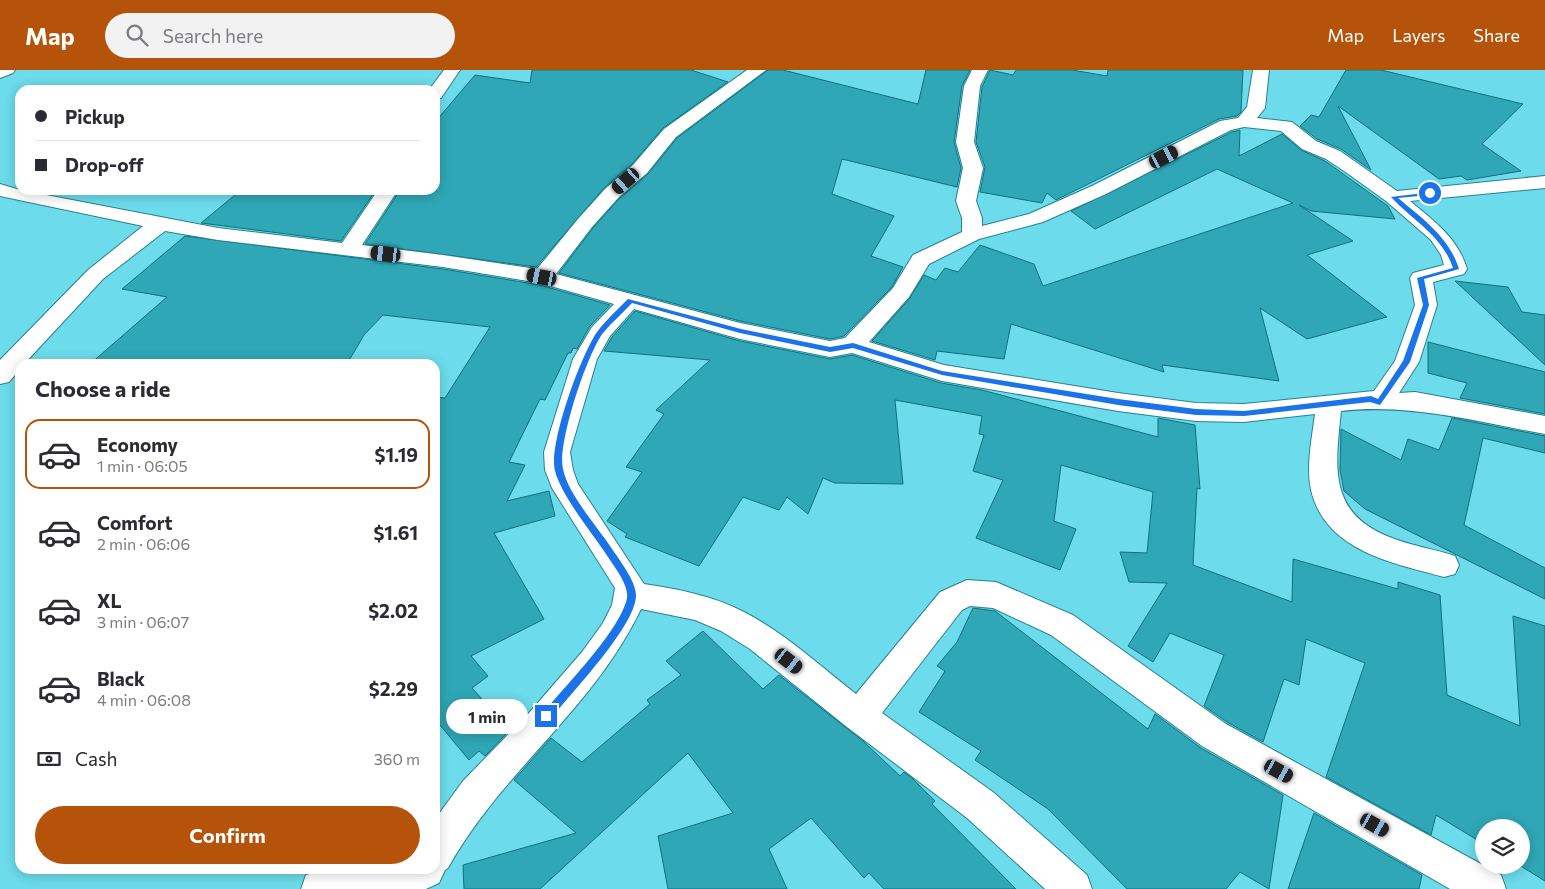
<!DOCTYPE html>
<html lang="en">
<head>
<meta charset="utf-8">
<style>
	:root { --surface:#fff; --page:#f2f2f3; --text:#2b2b33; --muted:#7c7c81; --line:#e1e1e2; --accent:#b45309 }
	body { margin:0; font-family:Commissioner,sans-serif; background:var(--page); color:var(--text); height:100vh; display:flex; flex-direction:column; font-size:19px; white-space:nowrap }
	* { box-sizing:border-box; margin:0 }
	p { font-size:16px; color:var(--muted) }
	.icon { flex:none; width:28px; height:28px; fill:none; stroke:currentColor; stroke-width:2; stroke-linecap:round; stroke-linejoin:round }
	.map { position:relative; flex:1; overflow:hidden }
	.side { position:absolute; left:15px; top:289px; width:425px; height:515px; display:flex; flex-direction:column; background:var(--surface); border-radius:15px; box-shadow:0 2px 12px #0003 }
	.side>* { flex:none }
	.banner { position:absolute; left:15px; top:15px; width:425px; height:110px; border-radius:15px; box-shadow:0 2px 12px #0003; display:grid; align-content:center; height:110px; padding:0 20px; background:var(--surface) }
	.controls { position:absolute; left:1475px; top:749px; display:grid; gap:10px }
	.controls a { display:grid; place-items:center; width:55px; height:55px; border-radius:50%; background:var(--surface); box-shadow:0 2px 12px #0003; font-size:25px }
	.end { position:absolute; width:22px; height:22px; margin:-11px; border:6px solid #1a73e8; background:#fff; box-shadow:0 0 0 2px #fff }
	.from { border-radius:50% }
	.bubble { position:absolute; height:35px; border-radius:18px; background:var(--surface); box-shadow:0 2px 12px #0003; font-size:16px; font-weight:700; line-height:35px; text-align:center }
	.car { position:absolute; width:15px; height:30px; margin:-15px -8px; border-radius:6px; box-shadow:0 0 4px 1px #0007; background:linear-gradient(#222 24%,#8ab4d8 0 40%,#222 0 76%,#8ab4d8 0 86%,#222 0) }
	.banner b { display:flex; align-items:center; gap:18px; height:48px; font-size:19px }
	.banner b+b { border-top:1px solid var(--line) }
	.banner i { width:12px; height:12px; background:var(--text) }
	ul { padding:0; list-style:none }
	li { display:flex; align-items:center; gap:15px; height:70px; margin:0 10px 8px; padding:0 10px; border:2px solid transparent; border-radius:15px }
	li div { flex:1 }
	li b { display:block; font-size:19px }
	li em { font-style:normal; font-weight:700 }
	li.active { border-color:var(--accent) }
	li>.icon { width:45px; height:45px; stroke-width:1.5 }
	h2 { padding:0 20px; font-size:22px; line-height:60px }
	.pay { display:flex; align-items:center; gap:12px; height:55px; padding:0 20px; font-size:19px }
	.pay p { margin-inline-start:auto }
	.cta { display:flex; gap:10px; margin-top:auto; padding:10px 20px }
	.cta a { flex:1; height:58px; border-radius:30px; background:var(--accent); color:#fff; font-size:20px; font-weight:700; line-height:58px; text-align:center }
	header { display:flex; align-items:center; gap:30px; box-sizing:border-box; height:70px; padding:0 25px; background:var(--accent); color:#fff }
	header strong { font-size:24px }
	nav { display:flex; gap:28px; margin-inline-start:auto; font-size:18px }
	.search { width:350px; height:45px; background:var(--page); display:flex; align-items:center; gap:12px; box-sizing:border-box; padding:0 18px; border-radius:28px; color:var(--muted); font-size:19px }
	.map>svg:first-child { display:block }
	.building { fill:#2fa7b7; stroke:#0f717c }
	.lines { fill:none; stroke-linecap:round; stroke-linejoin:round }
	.street-casing { stroke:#28818d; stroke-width:2 }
	.street { fill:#fff; fill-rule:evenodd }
	.route { fill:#1a73e8 }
</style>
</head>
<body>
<header>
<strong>Map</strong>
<div class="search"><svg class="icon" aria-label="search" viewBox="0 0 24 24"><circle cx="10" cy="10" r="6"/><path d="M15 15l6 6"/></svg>Search here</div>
<nav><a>Map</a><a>Layers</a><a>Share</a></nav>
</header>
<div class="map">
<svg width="1545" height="819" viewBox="0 0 1545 819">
	<rect width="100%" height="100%" fill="#6cdbeb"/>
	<g class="building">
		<path d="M 532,0 L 691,0 L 728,12 L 663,58 L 632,94 L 604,118 L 536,197 L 365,174 L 400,120 L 435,120 L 435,52 L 475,5 L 530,13 Z"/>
		<path d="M 768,0 L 783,0 L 918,34 L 926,0 L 970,0 L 962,16 L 954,72 L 961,98 L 957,117 L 842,89 L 832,124 L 894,146 L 871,186 L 903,197 L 892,217 L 844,266 L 830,269 L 740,251 L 559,203 L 593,158 L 620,128 L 648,104 L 677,68 Z"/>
		<path d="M 990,0 L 1013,5 L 1016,0 L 1072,0 L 1107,6 L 1108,0 L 1243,0 L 1241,42 L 1237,46 L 1219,49 L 1056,130 L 1047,123 L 1042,133 L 980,122 L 985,97 L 976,72 L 982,17 Z"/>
		<path d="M 1346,0 L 1381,0 L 1523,34 L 1482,74 L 1521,101 L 1467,110 L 1461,106 L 1439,109 L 1338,36 L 1371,100 L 1341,79 L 1317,69 L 1300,56 L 1311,45 L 1319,47 Z"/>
		<path d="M 1240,60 L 1239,86 L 1282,64 L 1301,80 L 1325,91 L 1388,136 L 1395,149 L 1311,141 L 1299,135 L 1353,171 L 1307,185 L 1387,247 L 1307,269 L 1260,238 L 1279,311 L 1162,295 L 1164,302 L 1011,254 L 1004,289 L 937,281 L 935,290 L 872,271 L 910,228 L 924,205 L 936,210 L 945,198 L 958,202 L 980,175 L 1034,194 L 1043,216 L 1293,133 L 1217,99 L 1095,159 L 1071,141 L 1232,62 Z"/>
		<path d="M 241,120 L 376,120 L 341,171 L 201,153 Z"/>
		<path d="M 185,166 L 443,199 L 540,215 L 610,235 L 590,256 L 577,279 L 573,278 L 571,283 L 568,283 L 545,330 L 540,329 L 509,392 L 525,395 L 507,431 L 549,421 L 555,446 L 494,463 L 544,549 L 471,586 L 488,606 L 472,618 L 510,660 L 485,686 L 479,681 L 469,690 L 435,649 L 435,327 L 445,328 L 490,257 L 383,245 L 364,265 L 347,294 L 90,294 L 167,227 L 122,219 Z"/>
		<path d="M 1455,211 L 1508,217 L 1522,242 L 1545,245 L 1545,295 Z"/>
		<path d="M 635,241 L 740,271 L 830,289 L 852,285 L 941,313 L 982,320 L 1158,367 L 1158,348 L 1195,355 L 1200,419 L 1197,418 L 1193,495 L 1292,532 L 1293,489 L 1398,519 L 1398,512 L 1440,525 L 1447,625 L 1520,656 L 1513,546 L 1545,556 L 1545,811 L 1519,795 L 1521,795 L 1521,758 L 1484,758 L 1484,774 L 1436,745 L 1431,765 L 1326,707 L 1365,593 L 1306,569 L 1299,615 L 1284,609 L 1263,672 L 1227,652 L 1204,636 L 1224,585 L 1170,563 L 1153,592 L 1128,576 L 1167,513 L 1129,512 L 1120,482 L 1147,483 L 1153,422 L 1061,395 L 1054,451 L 1076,459 L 1060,500 L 976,468 L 1003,410 L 973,401 L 984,365 L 979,364 L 982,346 L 895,330 L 903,414 L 835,413 L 823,408 L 808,444 L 787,427 L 779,440 L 743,427 L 699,496 L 625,467 L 627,464 L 607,451 L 642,402 L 626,397 L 664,344 L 656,340 L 710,290 L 604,281 L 612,267 Z"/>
		<path d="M 1428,272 L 1545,302 L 1545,344 L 1460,328 L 1467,313 L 1428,303 Z"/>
		<path d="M 1452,348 L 1545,366 L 1545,383 L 1483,368 L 1464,455 L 1545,498 L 1545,529 L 1365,439 L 1344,421 L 1340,400 L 1341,359 L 1401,390 L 1408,369 L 1439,380 Z"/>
		<path d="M 973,538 L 995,541 L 1148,659 L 1155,644 L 1201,678 L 1283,725 L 1269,819 L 1240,802 L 1226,819 L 1127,819 L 1048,739 L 975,690 L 981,681 L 919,642 L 945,601 L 937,596 L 957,572 Z"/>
		<path d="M 703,561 L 763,619 L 779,605 L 863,671 L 900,706 L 904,702 L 913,709 L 935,731 L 932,734 L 1016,819 L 884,819 L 869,803 L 864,808 L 811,748 L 769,779 L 787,819 L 668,819 L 658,766 L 733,743 L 688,683 L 540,819 L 464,819 L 463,795 L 576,763 L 514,710 L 551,668 L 582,692 L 650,634 L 647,630 L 681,605 L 666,591 Z"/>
		<path d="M 1314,743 L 1422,805 L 1419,819 L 1288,819 Z"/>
	</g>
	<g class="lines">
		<g class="street-casing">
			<g id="street">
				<path d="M 0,0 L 15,0 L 13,3 L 0,8 Z"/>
				<path d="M 444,0 L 460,0 L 441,28 L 435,29 L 435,20 L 429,20 Z"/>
				<path d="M 747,0 L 766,0 L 676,67 L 647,103 L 619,127 L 592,157 L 556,204 L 740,253 L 830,271 L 845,268 L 893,218 L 913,185 L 962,162 L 962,148 L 956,131 L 963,98 L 956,72 L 964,16 L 972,0 L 988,0 L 980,16 L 974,72 L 983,98 L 976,131 L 982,148 L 982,156 L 1029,144 L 1092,116 L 1220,51 L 1238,48 L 1247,37 L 1253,0 L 1269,0 L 1265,38 L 1257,48 L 1292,52 L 1316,71 L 1340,81 L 1397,121 L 1545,106 L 1545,118 L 1410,131 C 1434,151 1458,168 1467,199 L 1464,204 L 1433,212 L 1437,235 L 1419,292 L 1399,323 L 1415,322 L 1545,346 L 1545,364 C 1478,352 1409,333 1341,341 C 1335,399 1328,444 1392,468 C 1412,476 1434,479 1455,486 L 1459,495 L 1455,504 L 1444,507 C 1393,493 1325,481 1311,420 C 1306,396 1312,368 1315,344 L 1244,352 L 1196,351 L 1118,341 L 942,311 L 852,283 L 830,287 L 740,269 L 634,239 L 610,266 L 597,289 L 570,382 L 573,400 L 578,414 L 644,514 C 678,519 714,526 744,542 C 785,563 820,596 856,624 L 940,522 L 967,510 L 996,512 L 1073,545 L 1226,654 L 1501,805 L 1506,819 L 1450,819 L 1202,676 L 1051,565 L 993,538 L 970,536 L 962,540 L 882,643 L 993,722 L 1087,805 L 1092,819 L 1045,819 L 967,748 L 847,657 L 750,579 L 721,561 L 695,550 L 641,539 C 592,641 501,702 448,798 L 445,800 L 439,813 L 426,819 L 301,819 L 306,805 L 325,799 L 435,799 L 436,748 L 463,711 L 529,643 L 582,582 L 603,553 L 612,535 L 615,518 L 552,418 L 545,400 L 544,382 L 573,289 L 592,257 L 614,234 L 540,213 L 443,197 L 218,170 L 165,161 L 103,209 L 24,294 L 20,294 L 20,299 L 9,312 L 0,314 L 0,290 L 88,200 L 143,156 L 0,126 L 0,114 L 20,120 L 218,158 L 342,173 L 378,120 L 398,120 L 362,175 L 443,185 L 537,199 L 578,149 L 605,119 L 633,95 L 664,59 ZM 1244,57 L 1281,61 L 1302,79 L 1326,89 L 1347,103 L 1386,131 L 1431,170 L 1441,185 L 1444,195 L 1413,203 L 1410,208 L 1415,235 L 1395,291 L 1374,321 L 1244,334 L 1196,333 L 1118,323 L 944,295 L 869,272 L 909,227 L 929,194 L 979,169 L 1043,152 L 1106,124 L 1231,60 Z"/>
			</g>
		</g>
		<use href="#street" class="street"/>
	</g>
	<path class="route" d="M 1432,122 L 1430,125 L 1398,128 C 1423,149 1449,167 1459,199 L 1424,209 L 1429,235 L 1410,292 L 1380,335 L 1370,332 L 1244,346 L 1196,345 L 1118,335 L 942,305 L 853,278 L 830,282 L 740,263 L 632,233 C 623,243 612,252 603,263 C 587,284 557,374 563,399 C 568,424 596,455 610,476 C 618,488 637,512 636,526 C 635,557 570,624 550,650 L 543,650 L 543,643 C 565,616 620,561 627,528 C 629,515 615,498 608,487 C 593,464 562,427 555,401 C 548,375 581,285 597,262 C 606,250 618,239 628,229 L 741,259 L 830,277 L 853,273 L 942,301 L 1118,329 L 1196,339 L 1244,341 L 1371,326 L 1378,329 L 1403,291 L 1423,235 L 1417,208 L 1453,198 C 1442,165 1413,151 1391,127 Z"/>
</svg>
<div class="controls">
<a><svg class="icon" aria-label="layers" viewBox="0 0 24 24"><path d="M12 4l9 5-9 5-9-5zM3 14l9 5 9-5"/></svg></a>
</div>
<i class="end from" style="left:1430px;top:123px"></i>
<i class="end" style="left:546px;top:646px"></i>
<div class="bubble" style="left:446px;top:629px;width:82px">1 min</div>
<i class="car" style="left:1164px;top:87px;rotate:63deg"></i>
<i class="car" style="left:626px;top:111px;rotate:229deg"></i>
<i class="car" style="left:386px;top:184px;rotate:277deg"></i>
<i class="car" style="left:542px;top:207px;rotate:281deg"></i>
<i class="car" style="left:789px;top:591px;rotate:128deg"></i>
<i class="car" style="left:1279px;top:701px;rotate:119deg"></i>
<i class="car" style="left:1375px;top:755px;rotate:119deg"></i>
<div class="banner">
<b><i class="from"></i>Pickup</b>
<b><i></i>Drop-off</b>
</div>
<section class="side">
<h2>Choose a ride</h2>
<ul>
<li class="active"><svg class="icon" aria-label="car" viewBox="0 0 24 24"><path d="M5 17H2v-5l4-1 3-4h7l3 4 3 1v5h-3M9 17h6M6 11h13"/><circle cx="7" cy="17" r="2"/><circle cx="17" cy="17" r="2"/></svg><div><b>Economy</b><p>1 min · 06:05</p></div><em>$1.19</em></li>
<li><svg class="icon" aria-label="car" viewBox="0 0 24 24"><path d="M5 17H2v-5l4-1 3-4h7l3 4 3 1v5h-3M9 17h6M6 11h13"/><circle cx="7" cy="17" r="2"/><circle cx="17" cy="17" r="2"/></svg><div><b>Comfort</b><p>2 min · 06:06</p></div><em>$1.61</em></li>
<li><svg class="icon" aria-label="car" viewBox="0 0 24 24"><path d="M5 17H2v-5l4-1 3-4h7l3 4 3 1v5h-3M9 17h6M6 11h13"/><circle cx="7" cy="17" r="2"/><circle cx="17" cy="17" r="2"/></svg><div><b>XL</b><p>3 min · 06:07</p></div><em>$2.02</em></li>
<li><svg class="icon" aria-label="car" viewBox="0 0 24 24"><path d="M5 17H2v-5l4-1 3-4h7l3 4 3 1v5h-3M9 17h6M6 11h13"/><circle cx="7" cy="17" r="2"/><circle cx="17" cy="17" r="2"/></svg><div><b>Black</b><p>4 min · 06:08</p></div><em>$2.29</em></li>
</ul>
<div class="pay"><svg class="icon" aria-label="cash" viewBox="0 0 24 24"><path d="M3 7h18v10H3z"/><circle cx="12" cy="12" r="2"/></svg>Cash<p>360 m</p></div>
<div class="cta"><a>Confirm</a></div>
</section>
</div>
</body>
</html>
